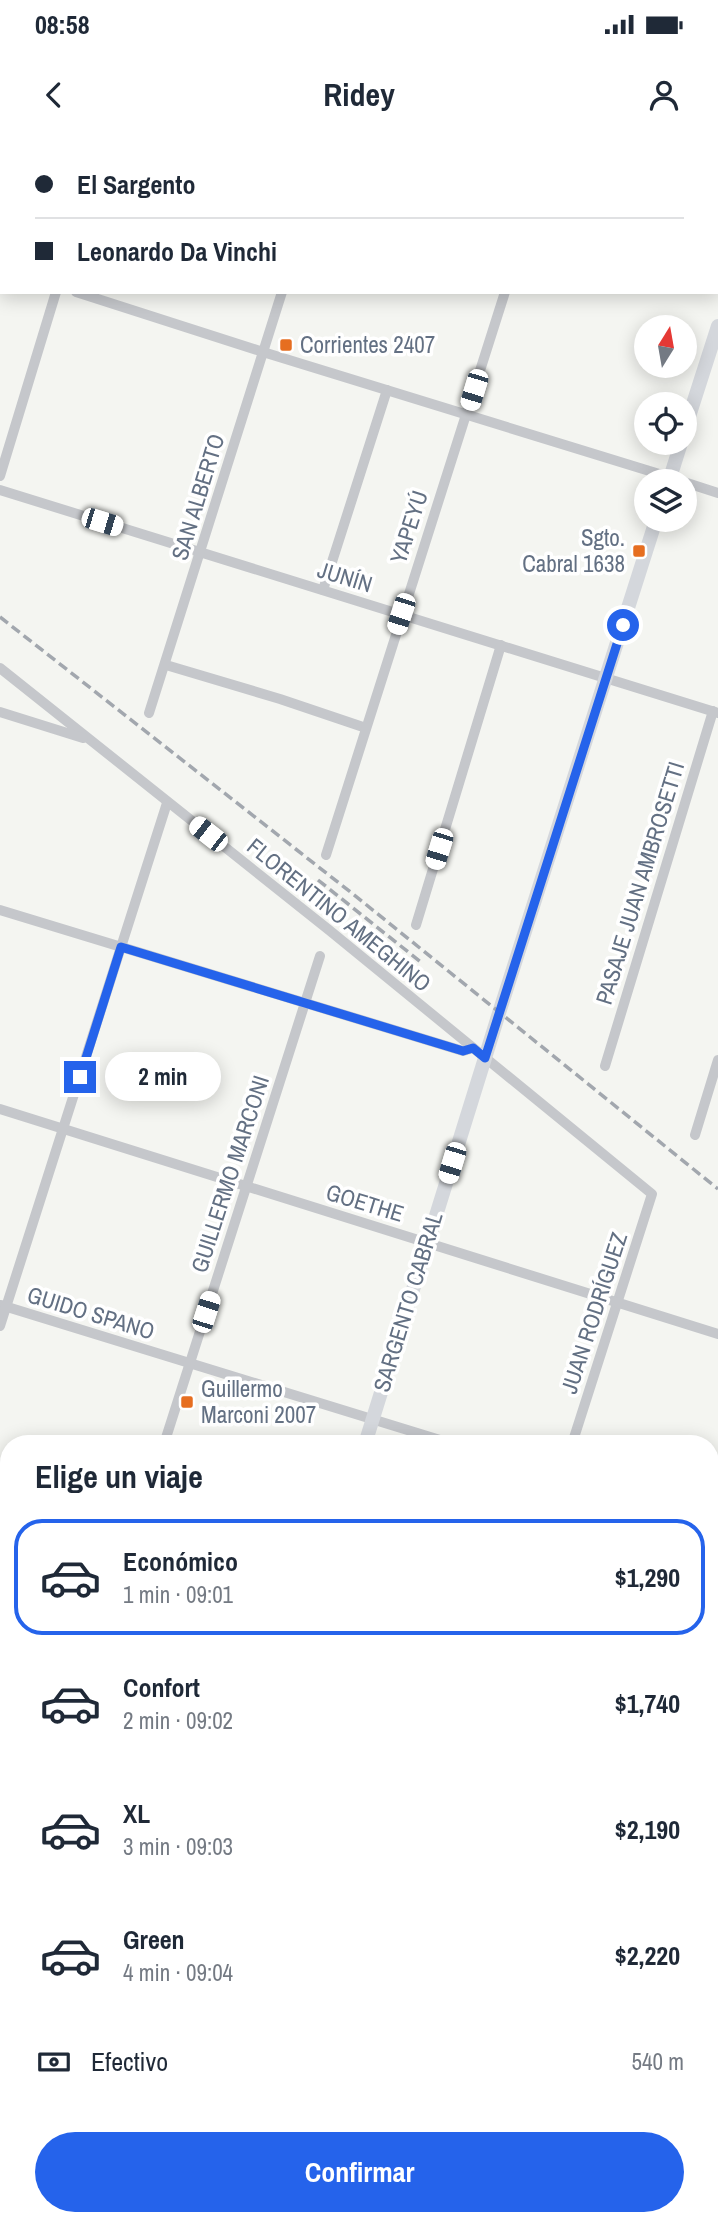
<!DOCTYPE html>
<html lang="es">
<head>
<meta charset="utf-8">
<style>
	:root { --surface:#fff; --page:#f6f6f7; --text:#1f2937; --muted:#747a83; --line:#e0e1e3; --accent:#2563eb }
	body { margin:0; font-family:"Archivo Narrow",sans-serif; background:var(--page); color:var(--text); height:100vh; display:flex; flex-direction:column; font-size:26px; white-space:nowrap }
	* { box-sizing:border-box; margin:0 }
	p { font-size:23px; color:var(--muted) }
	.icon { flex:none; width:38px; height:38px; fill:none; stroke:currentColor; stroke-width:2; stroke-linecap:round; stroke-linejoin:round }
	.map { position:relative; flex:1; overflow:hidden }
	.details { position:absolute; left:0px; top:1295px; width:719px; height:791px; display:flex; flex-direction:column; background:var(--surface); border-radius:28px 28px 0 0; box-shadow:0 4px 18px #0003 }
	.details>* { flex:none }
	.banner { position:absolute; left:0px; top:0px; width:719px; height:154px; box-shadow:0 4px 18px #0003; display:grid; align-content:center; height:154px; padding:0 35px; background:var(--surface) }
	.needle { width:46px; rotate:11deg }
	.tools { position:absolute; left:634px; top:175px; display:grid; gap:14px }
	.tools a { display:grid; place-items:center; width:63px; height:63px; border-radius:50%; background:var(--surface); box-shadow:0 4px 18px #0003; font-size:35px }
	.end { position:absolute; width:32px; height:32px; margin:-16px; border:9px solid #2563eb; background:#fff; box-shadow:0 0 0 4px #fff }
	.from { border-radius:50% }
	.bubble { position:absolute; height:49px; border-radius:24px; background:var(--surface); box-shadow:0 4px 18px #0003; font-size:23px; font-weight:700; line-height:49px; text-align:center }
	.car { position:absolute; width:21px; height:42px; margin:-21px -10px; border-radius:9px; box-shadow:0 0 5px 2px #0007; background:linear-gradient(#fff 24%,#345 0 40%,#fff 0 76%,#345 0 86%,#fff 0) }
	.banner b { display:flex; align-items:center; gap:24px; height:66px; font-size:26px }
	.banner b+b { border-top:2px solid var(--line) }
	.banner i { width:18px; height:18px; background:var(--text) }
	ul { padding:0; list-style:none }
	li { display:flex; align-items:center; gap:21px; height:116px; margin:0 14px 10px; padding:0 21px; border:4px solid transparent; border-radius:28px }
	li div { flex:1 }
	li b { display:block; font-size:26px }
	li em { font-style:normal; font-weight:700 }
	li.active { border-color:var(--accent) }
	li>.icon { width:63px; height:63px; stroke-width:1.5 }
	h2 { padding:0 35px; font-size:32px; line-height:84px }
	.pay { display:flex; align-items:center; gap:18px; height:77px; padding:0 35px; font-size:26px }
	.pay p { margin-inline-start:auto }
	.button { display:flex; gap:14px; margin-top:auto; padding:14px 35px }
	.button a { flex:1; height:80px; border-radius:42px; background:var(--accent); color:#fff; font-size:28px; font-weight:700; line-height:80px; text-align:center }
	.status { display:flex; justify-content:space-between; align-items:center; height:49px; padding:0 35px; background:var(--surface); direction:ltr }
	.status svg { height:19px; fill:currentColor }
	header { display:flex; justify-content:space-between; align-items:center; height:91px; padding:0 35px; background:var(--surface); font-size:32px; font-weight:700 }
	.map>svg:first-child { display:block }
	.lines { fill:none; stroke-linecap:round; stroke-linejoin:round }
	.street { stroke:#c5c7cb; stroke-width:10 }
	.secondary { stroke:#d4d7dc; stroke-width:14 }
	.primary { stroke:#d4d7dc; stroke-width:16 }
	.rail { stroke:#a2a7ae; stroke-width:3.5; stroke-dasharray:10 5; stroke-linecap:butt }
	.route { stroke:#2563eb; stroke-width:9 }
	.poi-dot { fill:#e66e20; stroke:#fff; stroke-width:2.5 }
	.labels { text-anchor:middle; stroke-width:7; stroke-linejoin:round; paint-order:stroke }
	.poi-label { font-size:23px; fill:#637083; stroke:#fff; text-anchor:start }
	.street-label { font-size:23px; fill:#637083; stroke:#fff }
</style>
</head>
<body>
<div class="status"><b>08:58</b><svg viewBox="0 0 49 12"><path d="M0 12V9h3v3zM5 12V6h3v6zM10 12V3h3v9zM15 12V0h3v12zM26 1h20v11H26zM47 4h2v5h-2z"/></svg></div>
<header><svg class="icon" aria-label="back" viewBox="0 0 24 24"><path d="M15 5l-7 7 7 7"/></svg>Ridey<svg class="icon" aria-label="person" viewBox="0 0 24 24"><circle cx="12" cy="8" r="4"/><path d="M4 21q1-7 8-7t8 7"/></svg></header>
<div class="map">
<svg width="718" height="2086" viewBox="0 0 718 2086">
	<rect width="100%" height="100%" fill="#f4f5f1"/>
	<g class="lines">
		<g class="street">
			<path d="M 103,2 L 103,0"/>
			<path d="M 444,2 L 444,0"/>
			<path d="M 553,2 L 554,0"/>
			<path d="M 0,127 L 2,128"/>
			<path d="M 76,152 L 263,212 L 682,341"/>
			<path d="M 0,336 L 56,152"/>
			<path d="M 684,342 L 718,353"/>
			<path d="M 0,350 L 718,573"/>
			<path d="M 323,450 L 387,250"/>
			<path d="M 166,525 L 280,559 L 366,588"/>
			<path d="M 0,528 L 329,790 L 652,1054 L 572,1304"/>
			<path d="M 0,572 L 83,598"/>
			<path d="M 149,573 L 282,152"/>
			<path d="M 326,715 L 505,152"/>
			<path d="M 0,770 L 463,911 L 473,908"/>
			<path d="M 416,785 L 501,505"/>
			<path d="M 605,926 L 713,571"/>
			<path d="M 0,969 L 718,1194"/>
			<path d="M 695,995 L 718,920"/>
			<path d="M 1,1165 L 453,1304"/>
			<path d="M 0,1186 L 167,663"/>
			<path d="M 164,1304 L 320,816"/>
			<path d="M 0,1363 L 9,1365"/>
			<path d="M 710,1383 L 718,1385"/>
			<path d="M 710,1492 L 718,1469"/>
			<path d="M 710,1585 L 718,1587"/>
			<path d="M 0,1606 L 9,1603"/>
			<path d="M 0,1710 L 9,1706"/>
			<path d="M 0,1813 L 9,1835"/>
			<path d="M 710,1949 L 718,1950"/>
			<path d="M 486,2077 L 489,2086"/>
			<path d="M 163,2086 L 164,2077"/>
			<path d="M 296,2086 L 298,2077"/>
			<path d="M 500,2086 L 502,2077"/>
			<path d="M 651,2086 L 653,2077"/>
		</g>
		<g class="secondary">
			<path d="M 318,0 L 324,2"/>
			<path d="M 684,292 L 718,186"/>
			<path d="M 669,341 L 681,303"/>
			<path d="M 365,1304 L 499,873 L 656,380"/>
			<path d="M 0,1915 L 9,1912"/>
			<path d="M 202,2077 L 254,2086"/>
			<path d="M 133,2086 L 158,2077"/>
		</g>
		<g class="primary">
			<path d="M 0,1560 L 9,1562"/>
			<path d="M 0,1588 L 9,1590"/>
			<path d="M 710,1740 L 718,1742"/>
			<path d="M 710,1767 L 718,1768"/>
		</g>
		<g class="rail">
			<path d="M 0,477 L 353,754 L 718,1049"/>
			<path d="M 318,740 L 422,823"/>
		</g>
	</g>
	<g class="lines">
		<path class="route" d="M 80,937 L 121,807 L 463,911 L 473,908 L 485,918 L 623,485"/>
	</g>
	<g class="poi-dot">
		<rect x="279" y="198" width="14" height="14" rx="3.5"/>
		<rect x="632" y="404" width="14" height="14" rx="3.5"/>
		<rect x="180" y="1255" width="14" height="14" rx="3.5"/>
	</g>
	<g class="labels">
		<g class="poi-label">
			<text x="300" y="213">Corrientes 2407</text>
			<text x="625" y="406" text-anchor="end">Sgto.<tspan x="625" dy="26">Cabral 1638</tspan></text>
			<text x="201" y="1257">Guillermo<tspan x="201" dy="26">Marconi 2007</tspan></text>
		</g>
		<g class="street-label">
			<text transform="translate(198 357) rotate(-73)" y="8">SAN ALBERTO</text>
			<text transform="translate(409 387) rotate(-72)" y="8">YAPEYÚ</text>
			<text transform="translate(345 437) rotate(17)" y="8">JUNÍN</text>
			<text transform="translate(640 743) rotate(-73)" y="8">PASAJE JUAN AMBROSETTI</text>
			<text transform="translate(339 775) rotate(39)" y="8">FLORENTINO AMEGHINO</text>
			<text transform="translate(230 1034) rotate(-72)" y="8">GUILLERMO MARCONI</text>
			<text transform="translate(365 1063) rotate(17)" y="8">GOETHE</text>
			<text transform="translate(408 1162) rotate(-73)" y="8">SARGENTO CABRAL</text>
			<text transform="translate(91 1173) rotate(17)" y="8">GUIDO SPANO</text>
			<text transform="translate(594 1173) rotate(-72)" y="8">JUAN RODRÍGUEZ</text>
		</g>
	</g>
</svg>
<div class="tools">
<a><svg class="needle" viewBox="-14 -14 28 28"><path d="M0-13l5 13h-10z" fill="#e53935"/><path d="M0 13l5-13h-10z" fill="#747a83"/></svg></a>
<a><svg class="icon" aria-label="locate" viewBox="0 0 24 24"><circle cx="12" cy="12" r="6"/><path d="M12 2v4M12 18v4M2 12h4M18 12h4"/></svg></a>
<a><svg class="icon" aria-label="layers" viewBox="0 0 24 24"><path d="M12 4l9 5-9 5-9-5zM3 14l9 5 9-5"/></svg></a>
</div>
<i class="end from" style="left:623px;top:485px"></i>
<i class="end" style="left:80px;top:937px"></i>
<div class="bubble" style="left:105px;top:912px;width:116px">2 min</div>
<i class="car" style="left:474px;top:250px;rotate:197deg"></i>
<i class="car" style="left:102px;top:382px;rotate:107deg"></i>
<i class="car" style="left:401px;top:474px;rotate:198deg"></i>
<i class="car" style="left:208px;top:694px;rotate:308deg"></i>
<i class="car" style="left:439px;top:709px;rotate:197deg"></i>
<i class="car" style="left:452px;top:1023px;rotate:197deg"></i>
<i class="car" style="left:206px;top:1172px;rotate:18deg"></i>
<div class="banner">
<b><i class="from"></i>El Sargento</b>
<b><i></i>Leonardo Da Vinchi</b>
</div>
<section class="details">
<h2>Elige un viaje</h2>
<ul>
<li class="active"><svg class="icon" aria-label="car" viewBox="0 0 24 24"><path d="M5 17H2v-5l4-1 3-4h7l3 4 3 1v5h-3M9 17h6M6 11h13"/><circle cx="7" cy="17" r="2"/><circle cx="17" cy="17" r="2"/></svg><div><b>Económico</b><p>1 min · 09:01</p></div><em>$1,290</em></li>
<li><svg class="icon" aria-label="car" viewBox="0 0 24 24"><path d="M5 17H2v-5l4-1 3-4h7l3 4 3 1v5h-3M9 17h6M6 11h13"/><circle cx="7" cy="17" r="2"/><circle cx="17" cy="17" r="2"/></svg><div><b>Confort</b><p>2 min · 09:02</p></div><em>$1,740</em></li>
<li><svg class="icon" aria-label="car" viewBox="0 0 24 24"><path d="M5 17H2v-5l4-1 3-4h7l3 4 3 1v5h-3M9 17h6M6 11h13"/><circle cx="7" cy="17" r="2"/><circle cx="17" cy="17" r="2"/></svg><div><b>XL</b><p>3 min · 09:03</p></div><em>$2,190</em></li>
<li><svg class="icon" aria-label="car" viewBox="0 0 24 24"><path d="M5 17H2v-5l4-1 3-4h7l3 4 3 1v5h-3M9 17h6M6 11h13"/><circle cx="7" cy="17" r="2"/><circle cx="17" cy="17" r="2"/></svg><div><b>Green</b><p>4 min · 09:04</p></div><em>$2,220</em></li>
</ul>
<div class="pay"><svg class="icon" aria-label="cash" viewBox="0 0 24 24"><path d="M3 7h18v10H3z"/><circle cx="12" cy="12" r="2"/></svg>Efectivo<p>540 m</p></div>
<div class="button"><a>Confirmar</a></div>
</section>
</div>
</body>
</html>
